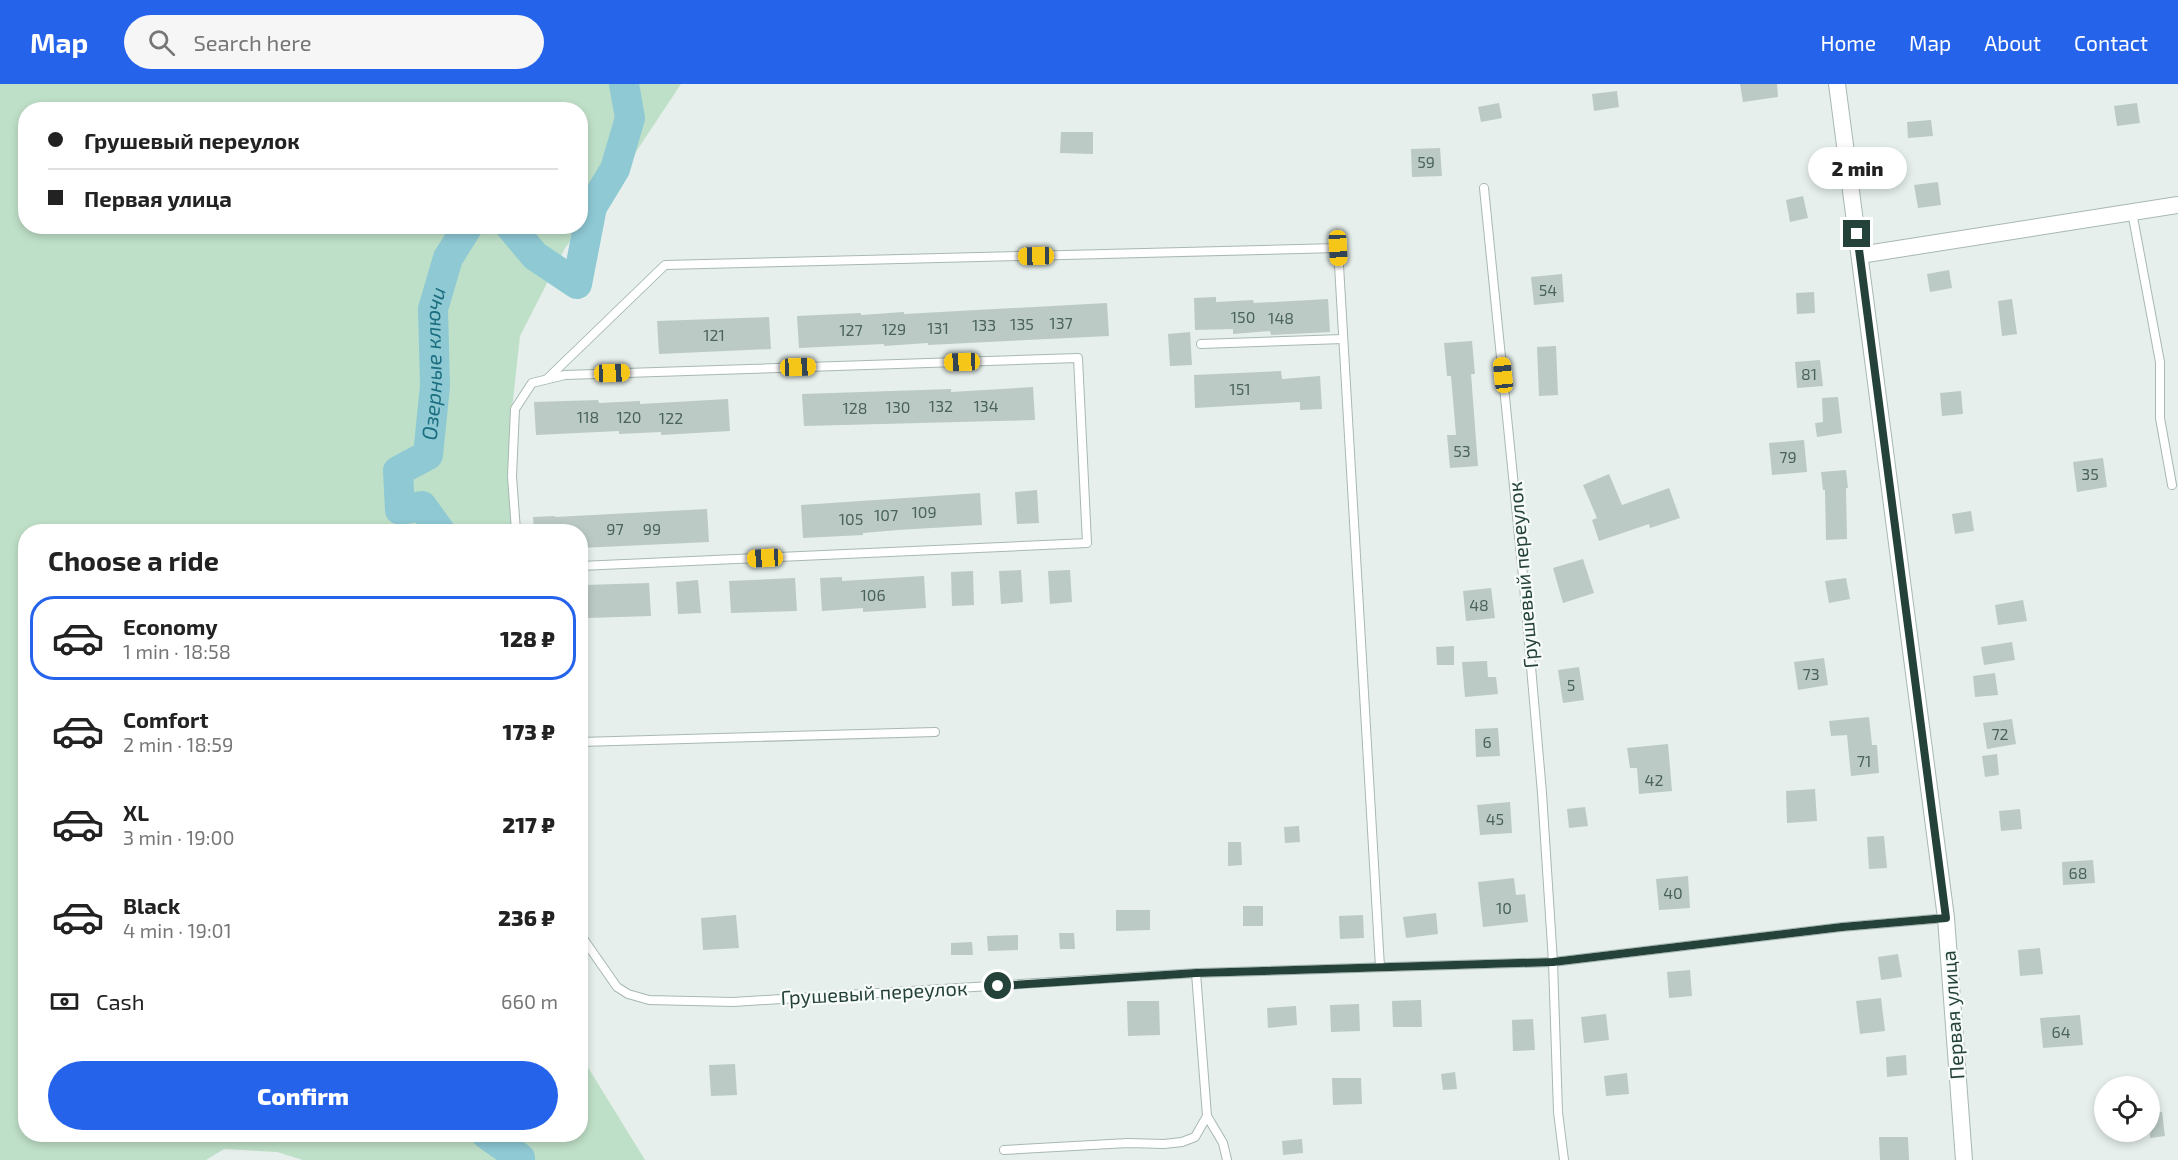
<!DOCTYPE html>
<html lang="en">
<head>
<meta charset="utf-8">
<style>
	:root { --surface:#fff; --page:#f6f6f6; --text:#222; --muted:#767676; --line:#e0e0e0; --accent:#2563eb }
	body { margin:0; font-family:"Exo 2",sans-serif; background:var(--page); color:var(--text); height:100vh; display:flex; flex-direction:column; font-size:22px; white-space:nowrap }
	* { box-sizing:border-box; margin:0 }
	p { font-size:20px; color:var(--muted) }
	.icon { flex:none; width:33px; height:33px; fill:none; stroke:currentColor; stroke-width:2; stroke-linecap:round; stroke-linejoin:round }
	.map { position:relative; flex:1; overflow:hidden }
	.panel { position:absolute; left:18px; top:440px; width:570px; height:618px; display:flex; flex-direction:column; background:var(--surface); border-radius:24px; box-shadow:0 3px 9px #0003 }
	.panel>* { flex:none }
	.guide { position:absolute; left:18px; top:18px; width:570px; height:132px; border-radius:24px; box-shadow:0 3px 9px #0003; display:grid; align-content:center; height:132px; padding:0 30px; background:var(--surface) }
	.fabs { position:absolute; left:2094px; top:992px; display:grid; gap:12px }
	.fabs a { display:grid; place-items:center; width:66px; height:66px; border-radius:50%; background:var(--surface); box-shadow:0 3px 9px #0003; font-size:30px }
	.end { position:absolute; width:27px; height:27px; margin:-14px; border:8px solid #24423a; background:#fff; box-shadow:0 0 0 3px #fff }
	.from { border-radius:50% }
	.bubble { position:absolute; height:42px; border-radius:21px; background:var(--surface); box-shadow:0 3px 9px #0003; font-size:20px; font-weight:800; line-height:42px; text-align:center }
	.car { position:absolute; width:18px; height:36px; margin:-18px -9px; border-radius:8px; box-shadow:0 0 4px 2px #0007; background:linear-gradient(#f5c518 24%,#345 0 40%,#f5c518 0 76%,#345 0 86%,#f5c518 0) }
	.guide b { display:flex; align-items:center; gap:21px; height:57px; font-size:22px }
	.guide b+b { border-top:2px solid var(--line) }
	.guide i { width:15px; height:15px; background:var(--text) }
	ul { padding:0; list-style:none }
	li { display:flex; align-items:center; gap:18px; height:84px; margin:0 12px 9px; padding:0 18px; border:3px solid transparent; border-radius:24px }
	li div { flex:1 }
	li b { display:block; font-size:22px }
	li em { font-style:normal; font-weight:800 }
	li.current { border-color:var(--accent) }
	li>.icon { width:54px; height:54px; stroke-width:1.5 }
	h2 { padding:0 30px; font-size:27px; line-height:72px }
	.pay { display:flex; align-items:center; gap:15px; height:66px; padding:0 30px; font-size:22px }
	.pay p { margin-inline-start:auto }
	.button { display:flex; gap:12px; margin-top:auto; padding:12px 30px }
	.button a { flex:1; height:69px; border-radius:36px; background:var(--accent); color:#fff; font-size:24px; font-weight:800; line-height:69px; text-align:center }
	header { display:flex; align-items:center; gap:36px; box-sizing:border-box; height:84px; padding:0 30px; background:var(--accent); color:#fff }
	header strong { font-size:28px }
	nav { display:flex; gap:33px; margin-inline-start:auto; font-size:21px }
	.search { width:420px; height:54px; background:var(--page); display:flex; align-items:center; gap:15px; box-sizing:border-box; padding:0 21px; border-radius:33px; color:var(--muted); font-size:22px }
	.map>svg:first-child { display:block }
	.green { fill:#bfe0c8; fill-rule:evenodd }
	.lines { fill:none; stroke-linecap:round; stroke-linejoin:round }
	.river { stroke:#8ec9d4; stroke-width:30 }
	.building { fill:#bbcac4 }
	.lane-casing { stroke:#a8b8b2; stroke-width:10 }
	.street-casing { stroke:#a8b8b2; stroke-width:18 }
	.lane { stroke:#fff; stroke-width:8 }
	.street { stroke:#fff; stroke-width:16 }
	.route { stroke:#24423a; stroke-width:8 }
	.labels { text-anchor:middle; stroke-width:4.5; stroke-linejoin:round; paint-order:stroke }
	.number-label { font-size:16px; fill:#4a645c }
	.street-label { font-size:20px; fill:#24423a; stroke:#f7fbf9 }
	.water-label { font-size:21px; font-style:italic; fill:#1c6f80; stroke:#f7fbf9 }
</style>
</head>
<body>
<header>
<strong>Map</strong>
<div class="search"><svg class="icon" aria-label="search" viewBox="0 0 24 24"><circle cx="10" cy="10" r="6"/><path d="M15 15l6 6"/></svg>Search here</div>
<nav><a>Home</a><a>Map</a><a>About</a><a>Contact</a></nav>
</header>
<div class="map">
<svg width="2178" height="1076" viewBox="0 0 2178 1076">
	<rect width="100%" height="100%" fill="#e6efeb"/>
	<path class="green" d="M 0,0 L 681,0 L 614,101 L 565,164 L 520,252 L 509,352 L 515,447 L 26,447 L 26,1050 L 580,1050 L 581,972 L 645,1076 L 303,1076 L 277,1068 L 224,1065 L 206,1076 L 0,1076 ZM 26,26 L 580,26 L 580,142 L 26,142 Z"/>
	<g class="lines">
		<g class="river">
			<path d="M 510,142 L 535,172 L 577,200 L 592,123 L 615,85 L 630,34 L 624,0"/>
			<path id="s1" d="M 440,447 L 422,422 L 400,426 L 398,387 L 428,371 L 435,302 L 433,225 L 448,174 L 468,142"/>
			<path d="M 486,1050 L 520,1074 L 519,1076"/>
		</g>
	</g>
	<g class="building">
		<path d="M 1740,0 L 1777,0 L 1778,13 L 1743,18 Z"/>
		<path d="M 1617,7 L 1619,23 L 1594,27 L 1592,10 Z"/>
		<path d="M 1499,19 L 1502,34 L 1481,38 L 1478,23 Z"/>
		<path d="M 2137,19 L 2140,39 L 2117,42 L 2114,22 Z"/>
		<path d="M 1931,36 L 1933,52 L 1908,54 L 1907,38 Z"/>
		<path d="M 1061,48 L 1093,48 L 1093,70 L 1060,69 Z"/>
		<path d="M 1440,64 L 1442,92 L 1412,93 L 1411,65 Z"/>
		<path d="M 1938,98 L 1941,121 L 1918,124 L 1914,101 Z"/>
		<path d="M 1803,112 L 1808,134 L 1790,138 L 1786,116 Z"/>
		<path d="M 1949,186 L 1952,204 L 1930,208 L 1927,190 Z"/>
		<path d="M 1562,190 L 1564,218 L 1534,221 L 1531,193 Z"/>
		<path d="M 1814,208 L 1815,229 L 1797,230 L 1796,209 Z"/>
		<path d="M 1216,213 L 1216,218 L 1253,216 L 1254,219 L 1328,215 L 1330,248 L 1271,251 L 1270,247 L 1233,250 L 1233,245 L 1195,246 L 1194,214 Z"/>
		<path d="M 2012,215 L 2017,250 L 2002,252 L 1998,217 Z"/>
		<path d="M 1107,219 L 1109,252 L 928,261 L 928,259 L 884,262 L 884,260 L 799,264 L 797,232 L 861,229 L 861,231 L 904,228 L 904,230 Z"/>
		<path d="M 769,233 L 771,265 L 659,270 L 657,237 Z"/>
		<path d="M 1190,248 L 1192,281 L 1170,282 L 1168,250 Z"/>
		<path d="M 1472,257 L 1475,290 L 1471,290 L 1478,382 L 1450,384 L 1447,351 L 1456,351 L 1451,292 L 1447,292 L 1444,259 Z"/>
		<path d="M 1556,262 L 1558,311 L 1539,312 L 1537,263 Z"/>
		<path d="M 1820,276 L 1823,302 L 1797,304 L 1795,278 Z"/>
		<path d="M 1281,287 L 1282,295 L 1320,292 L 1322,325 L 1300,326 L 1300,318 L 1195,324 L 1194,291 Z"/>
		<path d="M 1033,303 L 1035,336 L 804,342 L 802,310 L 951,305 L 951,308 Z"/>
		<path d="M 1961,307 L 1963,330 L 1942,332 L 1940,309 Z"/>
		<path d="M 1838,313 L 1842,349 L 1817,353 L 1815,339 L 1823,338 L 1822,314 Z"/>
		<path d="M 728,315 L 730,347 L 661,351 L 661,348 L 619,350 L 619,347 L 536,351 L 534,318 L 598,316 L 599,319 L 640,317 L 640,320 Z"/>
		<path d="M 1804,356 L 1807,388 L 1772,391 L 1769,359 Z"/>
		<path d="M 2103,374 L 2107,403 L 2077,408 L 2073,378 Z"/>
		<path d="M 1846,386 L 1848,404 L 1846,404 L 1847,455 L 1826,456 L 1825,406 L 1823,406 L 1821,388 Z"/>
		<path d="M 1609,390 L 1622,421 L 1669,404 L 1680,434 L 1650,444 L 1649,440 L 1599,457 L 1592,436 L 1597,434 L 1583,401 Z"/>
		<path d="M 1037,406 L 1039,439 L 1017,440 L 1015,408 Z"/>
		<path d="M 980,409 L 982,441 L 898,446 L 863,449 L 863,451 L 803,454 L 801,421 Z"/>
		<path d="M 707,425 L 709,458 L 580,464 L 580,447 L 534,447 L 533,433 L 555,432 L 555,433 Z"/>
		<path d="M 1971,427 L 1974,447 L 1955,450 L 1952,430 Z"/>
		<path d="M 1583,475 L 1594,509 L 1563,519 L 1553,484 Z"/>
		<path d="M 1021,486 L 1023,518 L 1001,520 L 999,487 Z"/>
		<path d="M 1070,486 L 1072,518 L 1050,520 L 1048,487 Z"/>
		<path d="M 973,487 L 974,521 L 952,522 L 951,488 Z"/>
		<path d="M 924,492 L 926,524 L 863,528 L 863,524 L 822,527 L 820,494 L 842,493 L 842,497 Z"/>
		<path d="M 795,494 L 797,527 L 731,529 L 729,497 Z"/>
		<path d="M 1846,494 L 1850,515 L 1829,519 L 1825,497 Z"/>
		<path d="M 698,496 L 701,529 L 678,530 L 676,498 Z"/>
		<path d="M 649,499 L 651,532 L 587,534 L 585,501 Z"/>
		<path d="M 1491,504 L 1495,534 L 1466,537 L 1463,507 Z"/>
		<path d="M 2023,516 L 2027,537 L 1998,541 L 1995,521 Z"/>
		<path d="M 2012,558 L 2015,576 L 1984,581 L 1981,563 Z"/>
		<path d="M 1454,562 L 1454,581 L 1437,581 L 1436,563 Z"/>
		<path d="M 1824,574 L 1828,601 L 1798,606 L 1794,578 Z"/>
		<path d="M 1487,577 L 1488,593 L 1496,593 L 1498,610 L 1465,613 L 1462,578 Z"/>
		<path d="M 1579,583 L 1584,616 L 1563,619 L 1558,586 Z"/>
		<path d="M 1995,589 L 1998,611 L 1975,613 L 1973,592 Z"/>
		<path d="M 1869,633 L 1872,661 L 1877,661 L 1879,689 L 1851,692 L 1847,651 L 1831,652 L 1829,637 Z"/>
		<path d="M 2012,635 L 2016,660 L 1987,665 L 1983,639 Z"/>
		<path d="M 1498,644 L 1500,672 L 1476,673 L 1475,645 Z"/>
		<path d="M 1668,660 L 1672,707 L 1639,710 L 1637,684 L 1630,684 L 1627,664 Z"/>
		<path d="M 1997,670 L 1999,691 L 1985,693 L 1982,672 Z"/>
		<path d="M 1815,705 L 1817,737 L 1787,739 L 1786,707 Z"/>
		<path d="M 1510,718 L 1512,749 L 1480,751 L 1477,721 Z"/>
		<path d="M 1585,723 L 1588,742 L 1569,744 L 1567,725 Z"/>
		<path d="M 2020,725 L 2022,745 L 2001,747 L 1999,727 Z"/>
		<path d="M 1299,742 L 1300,758 L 1285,759 L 1284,743 Z"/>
		<path d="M 1884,752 L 1887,784 L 1869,785 L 1867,753 Z"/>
		<path d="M 1228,758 L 1241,758 L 1242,781 L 1228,782 Z"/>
		<path d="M 2093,776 L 2095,799 L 2063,801 L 2062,778 Z"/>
		<path d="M 1688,792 L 1690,824 L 1659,826 L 1656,795 Z"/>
		<path d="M 1514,794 L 1516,811 L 1525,810 L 1528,838 L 1483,843 L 1478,798 Z"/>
		<rect x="1243" y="822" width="20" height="20"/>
		<path d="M 1116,826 L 1150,826 L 1150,846 L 1116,847 Z"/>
		<path d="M 1436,829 L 1438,850 L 1406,854 L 1403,833 Z"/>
		<path d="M 736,831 L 739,864 L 703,866 L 701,834 Z"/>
		<path d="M 1363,831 L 1364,854 L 1340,855 L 1339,832 Z"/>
		<path d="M 1059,849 L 1074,849 L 1075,865 L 1060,865 Z"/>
		<path d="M 1018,851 L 1018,866 L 988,867 L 987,852 Z"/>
		<path d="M 972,858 L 973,871 L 951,871 L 951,859 Z"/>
		<path d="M 2040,864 L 2043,890 L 2020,892 L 2018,866 Z"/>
		<path d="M 1898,870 L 1902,893 L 1881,896 L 1878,873 Z"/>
		<path d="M 1690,886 L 1692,912 L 1669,914 L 1667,888 Z"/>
		<path d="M 1881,914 L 1885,947 L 1860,950 L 1856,917 Z"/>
		<path d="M 1421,916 L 1422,943 L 1393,943 L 1392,917 Z"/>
		<path d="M 1127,917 L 1159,917 L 1160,951 L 1128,952 Z"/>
		<path d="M 1359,920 L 1360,947 L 1331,948 L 1330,921 Z"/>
		<path d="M 1296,922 L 1297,941 L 1268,944 L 1267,924 Z"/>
		<path d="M 1606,930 L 1609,956 L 1584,959 L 1581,933 Z"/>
		<path d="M 2080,931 L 2083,961 L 2043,964 L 2040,934 Z"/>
		<path d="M 1533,935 L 1535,966 L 1513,967 L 1512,936 Z"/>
		<path d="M 1906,971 L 1907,991 L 1887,993 L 1886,973 Z"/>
		<path d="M 735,980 L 737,1011 L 711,1012 L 709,981 Z"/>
		<path d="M 1455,988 L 1457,1005 L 1443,1006 L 1441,990 Z"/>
		<path d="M 1627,989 L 1629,1010 L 1606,1012 L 1604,992 Z"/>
		<path d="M 1332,994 L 1361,994 L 1362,1020 L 1333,1021 Z"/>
		<path d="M 2162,1028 L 2165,1052 L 2150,1054 L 2150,1029 Z"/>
		<path d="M 1879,1053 L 1908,1053 L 1909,1076 L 1880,1076 Z"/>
		<path d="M 1302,1055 L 1303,1069 L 1283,1071 L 1282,1057 Z"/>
	</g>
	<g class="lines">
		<g class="lane-casing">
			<g id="lane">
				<path d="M 1484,104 L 1524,502 L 1542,709 L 1553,878 L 1558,1028 L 1564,1076"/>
				<path d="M 2132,128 L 2160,278 L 2160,334 L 2172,401"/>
				<path d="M 1201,260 L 1343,255"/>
				<path d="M 547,295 L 665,181 L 1338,164 L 1380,883"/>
				<path d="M 516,447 L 512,392 L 515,325 L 532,299 L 565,291 L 1078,274 L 1087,459 L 580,482"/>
				<path d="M 580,658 L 935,648"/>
				<path d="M 580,850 L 617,903 L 628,910 L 649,916 L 733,918 L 1196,889 L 1553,878 L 1842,843 L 1946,834"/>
				<path d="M 1207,1032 L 1223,1059 L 1227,1076"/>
				<path d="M 1004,1066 L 1128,1059 L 1164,1060 L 1182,1058 L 1195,1053 L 1207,1032 L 1196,889"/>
			</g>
		</g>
		<g class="street-casing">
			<g id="street">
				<path d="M 1837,0 L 1946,834 L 1964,1076"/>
				<path d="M 1860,171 L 2178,121"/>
			</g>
		</g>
		<use href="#lane" class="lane"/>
		<use href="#street" class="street"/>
	</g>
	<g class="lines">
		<path class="route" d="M 998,902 L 1196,889 L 1553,878 L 1842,843 L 1946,834 L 1857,150"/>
	</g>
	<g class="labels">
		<g class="number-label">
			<text x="1426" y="84">59</text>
			<text x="1548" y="212">54</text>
			<text x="1243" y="239">150</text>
			<text x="1281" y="240">148</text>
			<text x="1061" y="245">137</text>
			<text x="1022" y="246">135</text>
			<text x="984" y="247">133</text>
			<text x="938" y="250">131</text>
			<text x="894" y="251">129</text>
			<text x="851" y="252">127</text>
			<text x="714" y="257">121</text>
			<text x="1809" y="296">81</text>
			<text x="1240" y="311">151</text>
			<text x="941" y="328">132</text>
			<text x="986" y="328">134</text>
			<text x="898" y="329">130</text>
			<text x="855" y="330">128</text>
			<text x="588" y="339">118</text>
			<text x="629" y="339">120</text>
			<text x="671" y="340">122</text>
			<text x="1462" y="373">53</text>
			<text x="1788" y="379">79</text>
			<text x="2090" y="396">35</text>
			<text x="924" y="434">109</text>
			<text x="886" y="437">107</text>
			<text x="851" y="441">105</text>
			<text x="615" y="451">97</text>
			<text x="652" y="451">99</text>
			<text x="873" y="517">106</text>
			<text x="1479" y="527">48</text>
			<text x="1811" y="596">73</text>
			<text x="1571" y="607">5</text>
			<text x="2000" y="656">72</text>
			<text x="1487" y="664">6</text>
			<text x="1864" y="683">71</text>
			<text x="1654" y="702">42</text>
			<text x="1495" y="741">45</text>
			<text x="2078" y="795">68</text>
			<text x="1673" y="815">40</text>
			<text x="1504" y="830">10</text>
			<text x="2061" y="954">64</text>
		</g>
		<g class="street-label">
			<text transform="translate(1523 491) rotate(-95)" y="7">Грушевый переулок</text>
			<text transform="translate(874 909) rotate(-3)" y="7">Грушевый переулок</text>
			<text transform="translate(1953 931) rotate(-94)" y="7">Первая улица</text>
		</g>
		<g class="water-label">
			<text dy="7" stroke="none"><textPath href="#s1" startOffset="218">Озерные ключи</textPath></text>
		</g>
	</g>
</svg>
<div class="fabs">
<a><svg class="icon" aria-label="locate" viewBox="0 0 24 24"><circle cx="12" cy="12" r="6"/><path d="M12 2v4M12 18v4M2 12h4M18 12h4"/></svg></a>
</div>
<i class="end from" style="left:998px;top:902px"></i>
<i class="end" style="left:1857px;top:150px"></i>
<div class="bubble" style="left:1808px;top:63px;width:99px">2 min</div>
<i class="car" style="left:1338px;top:164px;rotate:177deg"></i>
<i class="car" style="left:1036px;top:172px;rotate:269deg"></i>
<i class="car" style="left:962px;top:278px;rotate:268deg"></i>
<i class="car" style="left:798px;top:283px;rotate:88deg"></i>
<i class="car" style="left:612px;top:289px;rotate:88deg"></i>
<i class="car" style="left:1503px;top:291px;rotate:354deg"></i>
<i class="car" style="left:765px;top:474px;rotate:267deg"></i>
<div class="guide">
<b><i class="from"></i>Грушевый переулок</b>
<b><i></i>Первая улица</b>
</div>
<section class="panel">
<h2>Choose a ride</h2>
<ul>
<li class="current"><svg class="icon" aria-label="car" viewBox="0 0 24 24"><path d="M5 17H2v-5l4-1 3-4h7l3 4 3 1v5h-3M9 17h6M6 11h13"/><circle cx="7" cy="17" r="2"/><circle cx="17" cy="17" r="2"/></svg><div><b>Economy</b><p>1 min · 18:58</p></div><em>128 ₽</em></li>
<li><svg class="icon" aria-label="car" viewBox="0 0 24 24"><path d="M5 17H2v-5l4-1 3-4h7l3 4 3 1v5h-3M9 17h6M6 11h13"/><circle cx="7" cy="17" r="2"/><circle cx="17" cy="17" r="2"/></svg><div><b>Comfort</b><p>2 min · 18:59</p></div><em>173 ₽</em></li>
<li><svg class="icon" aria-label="car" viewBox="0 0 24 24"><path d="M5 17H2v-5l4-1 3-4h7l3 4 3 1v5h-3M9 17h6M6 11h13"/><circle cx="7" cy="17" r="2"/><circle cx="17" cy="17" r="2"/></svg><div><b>XL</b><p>3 min · 19:00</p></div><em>217 ₽</em></li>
<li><svg class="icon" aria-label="car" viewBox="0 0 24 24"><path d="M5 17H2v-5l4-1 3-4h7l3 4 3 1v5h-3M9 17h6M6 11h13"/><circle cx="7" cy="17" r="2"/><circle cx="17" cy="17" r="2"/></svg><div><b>Black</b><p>4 min · 19:01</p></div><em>236 ₽</em></li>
</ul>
<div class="pay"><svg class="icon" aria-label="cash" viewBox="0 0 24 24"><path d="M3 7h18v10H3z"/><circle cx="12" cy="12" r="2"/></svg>Cash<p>660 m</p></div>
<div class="button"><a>Confirm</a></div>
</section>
</div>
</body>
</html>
